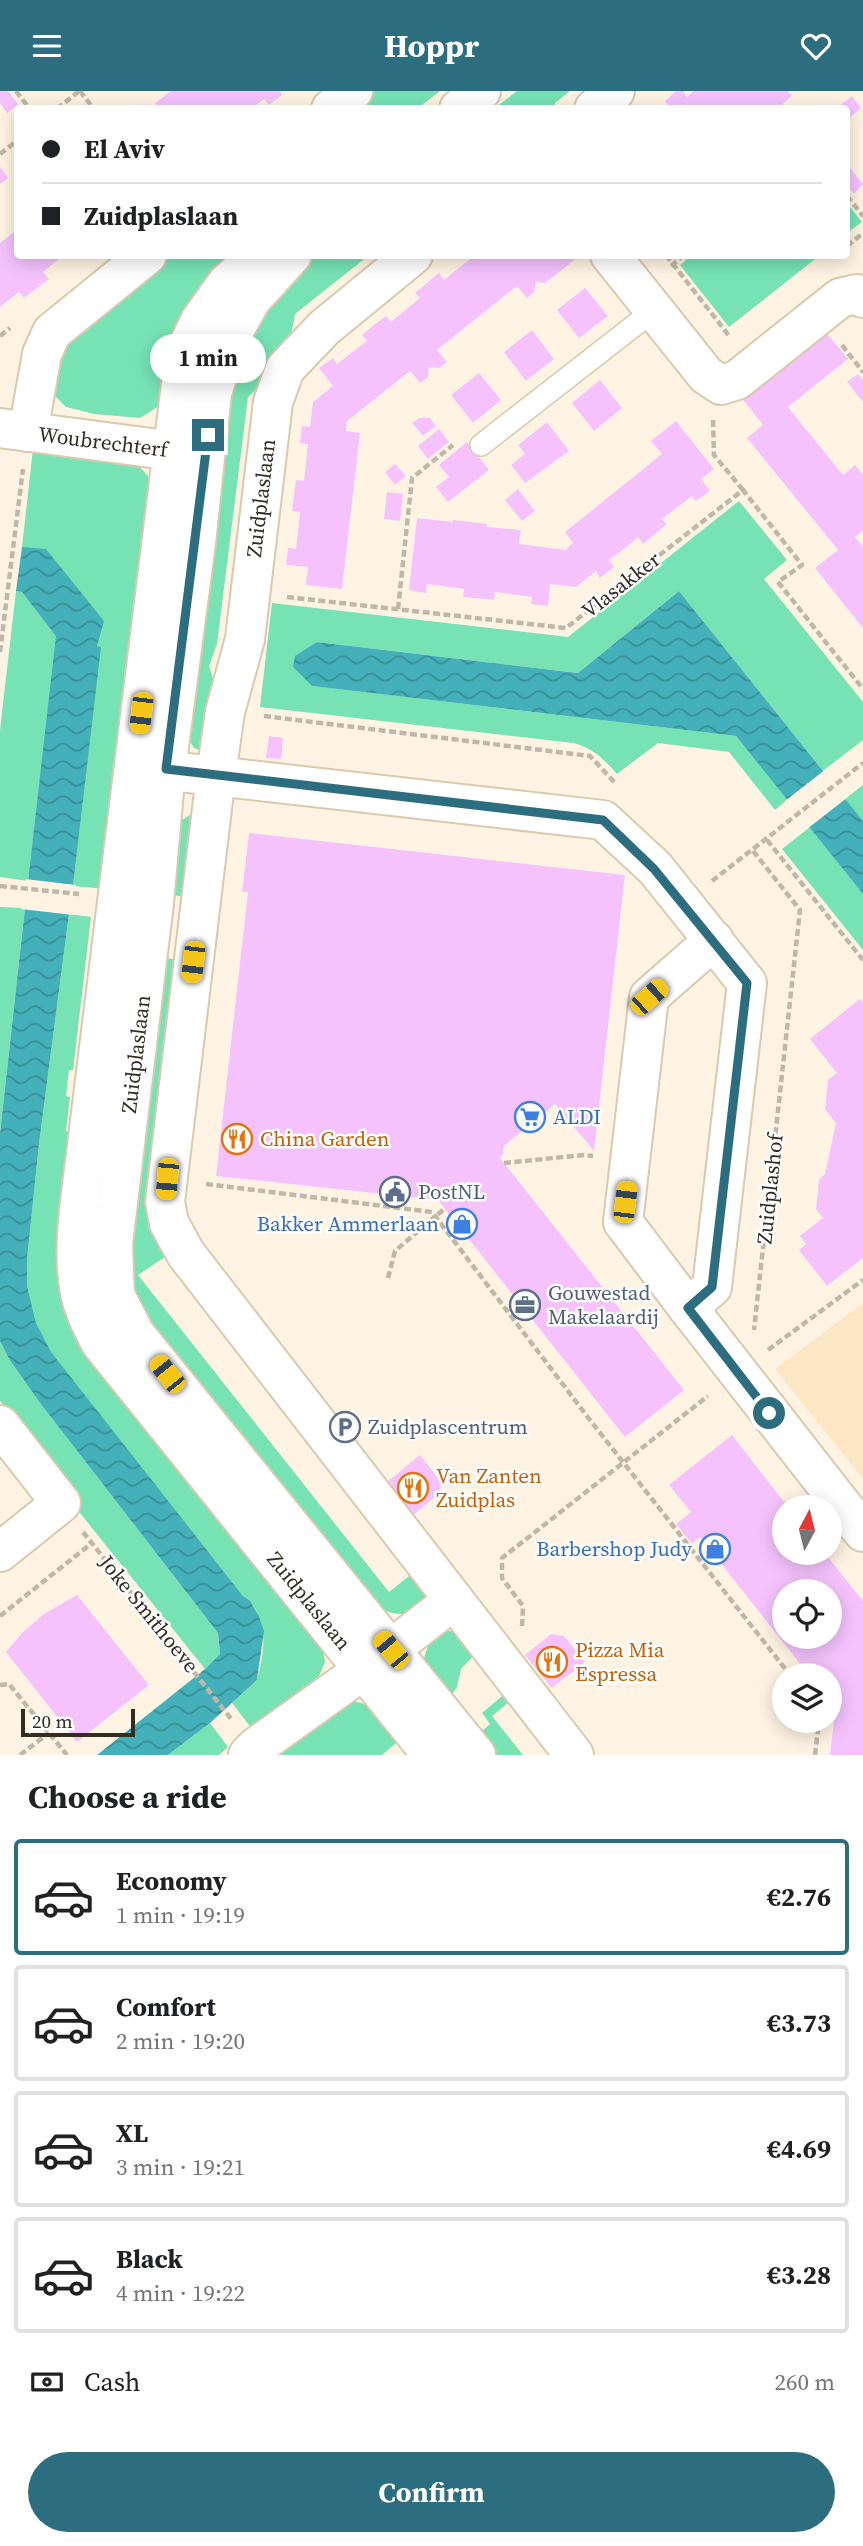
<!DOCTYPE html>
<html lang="en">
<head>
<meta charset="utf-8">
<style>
	:root { --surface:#fff; --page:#f6f6f6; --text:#202124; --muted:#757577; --line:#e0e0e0; --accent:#2c6e80 }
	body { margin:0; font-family:"Source Serif 4",serif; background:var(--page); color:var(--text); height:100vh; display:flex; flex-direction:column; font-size:26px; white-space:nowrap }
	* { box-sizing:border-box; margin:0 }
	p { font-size:23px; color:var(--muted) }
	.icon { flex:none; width:38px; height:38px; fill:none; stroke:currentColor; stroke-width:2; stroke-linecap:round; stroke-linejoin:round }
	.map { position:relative; height:1664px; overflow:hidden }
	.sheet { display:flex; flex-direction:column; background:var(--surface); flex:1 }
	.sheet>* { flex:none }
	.top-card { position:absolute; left:14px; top:14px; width:836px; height:154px; border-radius:7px; box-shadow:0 4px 18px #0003; display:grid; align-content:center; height:154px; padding:0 28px; background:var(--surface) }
	.needle { width:46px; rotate:7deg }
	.fabs { position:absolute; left:772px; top:1404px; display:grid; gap:14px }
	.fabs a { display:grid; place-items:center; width:70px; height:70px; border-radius:50%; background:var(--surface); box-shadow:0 4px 18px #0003; font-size:35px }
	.scale { position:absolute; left:21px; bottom:18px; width:114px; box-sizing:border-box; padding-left:7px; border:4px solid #322c21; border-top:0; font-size:19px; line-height:24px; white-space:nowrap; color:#322c21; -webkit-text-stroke:5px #fff; paint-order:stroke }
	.end { position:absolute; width:32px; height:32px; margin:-16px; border:9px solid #2c6e80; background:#fff; box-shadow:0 0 0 4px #fff }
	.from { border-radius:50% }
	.bubble { position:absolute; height:49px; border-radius:24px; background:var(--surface); box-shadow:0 4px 18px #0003; font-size:23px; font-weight:700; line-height:49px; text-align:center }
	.car { position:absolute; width:21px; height:42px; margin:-21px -10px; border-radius:9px; box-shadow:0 0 5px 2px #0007; background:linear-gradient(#f5c518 24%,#345 0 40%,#f5c518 0 76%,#345 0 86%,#f5c518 0) }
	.top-card b { display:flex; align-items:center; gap:24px; height:66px; font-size:26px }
	.top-card b+b { border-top:2px solid var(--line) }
	.top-card i { width:18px; height:18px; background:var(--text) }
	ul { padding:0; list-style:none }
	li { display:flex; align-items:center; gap:21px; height:116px; margin:0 14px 10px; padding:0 14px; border:4px solid var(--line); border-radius:7px }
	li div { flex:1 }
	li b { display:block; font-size:26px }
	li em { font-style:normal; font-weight:700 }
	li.current { border-color:var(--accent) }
	li>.icon { width:63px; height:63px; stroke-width:1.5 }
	h2 { padding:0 28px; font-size:32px; line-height:84px }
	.pay { display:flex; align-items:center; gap:18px; height:77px; padding:0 28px; font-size:26px }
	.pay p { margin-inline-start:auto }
	.cta { display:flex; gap:14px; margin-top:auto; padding:14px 28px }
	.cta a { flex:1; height:80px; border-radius:42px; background:var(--accent); color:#fff; font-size:28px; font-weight:700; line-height:80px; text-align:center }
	header { display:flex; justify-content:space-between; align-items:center; height:91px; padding:0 28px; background:var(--accent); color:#fff; font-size:32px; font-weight:700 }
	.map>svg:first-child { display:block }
	.built { fill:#fce6c3 }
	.green { fill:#77e3b5 }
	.water { fill:url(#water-waves) }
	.pier { fill:#fff4e3 }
	.building { fill:#f5c2fe; fill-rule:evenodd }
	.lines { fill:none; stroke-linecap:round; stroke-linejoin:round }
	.lane-casing { stroke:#dbc9ad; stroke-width:24 }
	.street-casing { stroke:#dbc9ad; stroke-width:42 }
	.secondary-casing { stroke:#dbc9ad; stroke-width:42 }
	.path { stroke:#c0b7a8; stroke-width:4.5; stroke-dasharray:7 3.5; stroke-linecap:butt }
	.lane { stroke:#fff; stroke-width:21 }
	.street { stroke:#fff; stroke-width:38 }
	.secondary { stroke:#fff; stroke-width:38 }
	.route { stroke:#2c6e80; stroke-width:9 }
	.labels { text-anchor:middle; stroke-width:5; stroke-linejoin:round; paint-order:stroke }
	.street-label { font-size:21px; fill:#322c21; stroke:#fff }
	.shop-label { font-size:21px; fill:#366cbe; stroke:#fff; text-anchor:end }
	.food-label { font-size:21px; fill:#c56008; stroke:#fff; text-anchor:start }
	.service-label { font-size:21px; fill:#4e5e75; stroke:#fff; text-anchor:start }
</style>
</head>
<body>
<header><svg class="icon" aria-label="menu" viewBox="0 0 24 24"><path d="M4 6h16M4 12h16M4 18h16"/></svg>Hoppr<svg class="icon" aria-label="heart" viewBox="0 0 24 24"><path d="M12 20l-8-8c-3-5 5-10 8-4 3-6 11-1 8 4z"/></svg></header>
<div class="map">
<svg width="863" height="1664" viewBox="0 0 863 1664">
	<defs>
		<pattern id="water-waves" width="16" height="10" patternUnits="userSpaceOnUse" patternTransform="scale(1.75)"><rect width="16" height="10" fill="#44b0b9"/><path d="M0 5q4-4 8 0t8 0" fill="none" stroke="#398f96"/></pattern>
	</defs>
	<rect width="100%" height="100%" fill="#fff4e3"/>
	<path class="built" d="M 863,1212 L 863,1388 L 775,1278 Z"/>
	<g class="green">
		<path d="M 374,0 L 440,0 L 418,17 L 352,18 Z"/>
		<path d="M 517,0 L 570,0 L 555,12 L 555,17 L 495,17 Z"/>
		<path d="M 847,112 L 862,131 L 847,142 Z"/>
		<path d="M 692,164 L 819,164 L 819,165 L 729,236 L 680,174 Z"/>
		<path d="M 164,165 L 237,165 L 162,313 L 140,327 L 94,323 L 66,316 L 53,303 L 59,265 L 73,243 Z"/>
		<path d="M 309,165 L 368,165 L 295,223 C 292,253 271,286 248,306 L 217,553 L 209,575 L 215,594 L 204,661 L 194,657 L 188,647 L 221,320 L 256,223 Z"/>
		<path d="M 33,358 L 137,373 L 148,385 L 153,399 L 105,798 L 73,795 L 100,557 L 97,556 L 99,543 L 22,456 Z"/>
		<path d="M 739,410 L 787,469 L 764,488 L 863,611 L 863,649 L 823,680 L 679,500 L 578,582 L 317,551 L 293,576 L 313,595 L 736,645 L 788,708 L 775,719 L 729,661 L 658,652 L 617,683 C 604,668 593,657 573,652 L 260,616 L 272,512 L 568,546 Z"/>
		<path d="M 16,500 L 22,501 L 57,545 L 28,790 L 0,786 L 0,639 Z"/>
		<path d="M 863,694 L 863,730 L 845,708 Z"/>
		<path d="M 196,720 L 187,806 L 163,803 L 171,736 Z"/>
		<path d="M 810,736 L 863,803 L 863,859 L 782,758 Z"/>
		<path d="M 0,816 L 25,817 L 0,1042 Z"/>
		<path d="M 69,823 L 91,826 L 73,979 L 69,979 L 66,1005 L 70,1006 L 66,1040 L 78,1042 L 67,1139 L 321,1545 L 325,1571 L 319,1585 L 252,1638 L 232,1612 L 257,1589 C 265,1560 270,1525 243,1505 L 50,1261 L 36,1232 L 27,1194 L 27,1169 L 39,1053 Z"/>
		<path d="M 165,867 L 180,869 L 171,1162 L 138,1184 L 389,1501 L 413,1482 C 417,1487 424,1494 426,1501 C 427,1507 425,1512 420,1515 C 407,1527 395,1523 379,1518 L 145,1232 L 128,1190 Z"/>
		<path d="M 0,1250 L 9,1268 L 40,1312 L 218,1542 L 220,1563 L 205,1578 L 76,1417 L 55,1379 L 0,1310 Z"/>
		<path d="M 441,1540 L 454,1540 L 477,1561 L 461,1578 L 457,1596 L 447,1611 L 423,1570 L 429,1552 Z"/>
		<path d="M 508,1600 L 514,1607 L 492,1625 L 523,1664 L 489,1664 L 475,1646 L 490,1633 L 482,1622 Z"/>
		<path d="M 349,1611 C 375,1609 386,1630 401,1648 L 382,1664 L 275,1664 Z"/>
		<path d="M 210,1632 L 228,1656 L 219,1664 L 168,1664 Z"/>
	</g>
	<g class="water">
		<path d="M 22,456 L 46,458 L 104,530 L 97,555 L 101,556 L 73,795 L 28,790 L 56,545 L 22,501 L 16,500 Z"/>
		<path d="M 679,500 L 863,730 L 863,803 L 736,645 L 312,595 L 293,576 L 295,565 L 317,551 L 578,582 Z"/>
		<path d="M 25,817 L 69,823 L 39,1053 L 27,1169 L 27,1194 L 36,1232 L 51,1261 L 243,1505 L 250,1510 L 259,1525 L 264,1540 L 257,1589 L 210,1632 L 168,1664 L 97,1664 L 205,1578 L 220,1563 L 218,1542 L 40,1312 L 9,1268 L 0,1250 L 0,1042 Z"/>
	</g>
	<g class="pier">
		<path d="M 826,678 L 848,706 L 807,738 L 785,710 Z"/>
		<path d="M 25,788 L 76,794 L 76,795 L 73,798 L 28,793 Z"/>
		<path d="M 23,814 L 70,819 L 73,824 L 21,818 Z"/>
	</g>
	<g class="building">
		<path d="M 0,0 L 8,0 L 18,13 L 7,22 L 0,12 Z"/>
		<path d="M 171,0 L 280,0 L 282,4 L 269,14 L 264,8 L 251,18 L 159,18 L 155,12 Z"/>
		<path d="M 676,0 L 683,0 L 687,6 L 694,0 L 788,0 L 792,5 L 777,18 L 671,18 L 665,10 Z"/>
		<path d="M 852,5 L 861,17 L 849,27 L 847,18 L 839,15 Z"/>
		<path d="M 847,73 L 863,93 L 854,103 L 847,95 Z"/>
		<path d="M 0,76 L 8,87 L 0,93 Z"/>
		<path d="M 18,138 L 18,164 L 64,164 L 43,181 L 49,188 L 24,207 L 19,201 L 0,216 L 0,152 Z"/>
		<path d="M 475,164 L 581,164 L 545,192 L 536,191 L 534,201 L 527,207 L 517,195 L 437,259 L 447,271 L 439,277 L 429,276 L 428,286 L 420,292 L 410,280 L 347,330 L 346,340 L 360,342 L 342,498 L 306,494 L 308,476 L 286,474 L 288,457 L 296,458 L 300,421 L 292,420 L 296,389 L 304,390 L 308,353 L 300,352 L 302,335 L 310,336 L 313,311 L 333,295 L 319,277 L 333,267 L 337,273 L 367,250 L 362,244 L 374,234 L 386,225 L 391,231 L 420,207 L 415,202 L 439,182 L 444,189 Z"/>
		<path d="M 585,197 L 608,225 L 579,247 L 557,219 Z"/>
		<path d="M 532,239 L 554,268 L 526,290 L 504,261 Z"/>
		<path d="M 824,239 L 848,268 L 788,316 L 843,384 L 855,374 L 863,384 L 863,440 L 855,446 L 863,456 L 863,537 L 815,477 L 838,459 L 747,347 L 763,334 L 741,306 Z"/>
		<path d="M 479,282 L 501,309 L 473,332 L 451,304 Z"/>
		<path d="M 858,283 L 863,289 L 863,311 L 847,291 Z"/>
		<path d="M 600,289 L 622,317 L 594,340 L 572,312 Z"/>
		<path d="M 419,327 L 430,327 L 436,335 L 423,345 L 412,332 Z"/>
		<path d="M 676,330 L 714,378 L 701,388 L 710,400 L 696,410 L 692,405 L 662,428 L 667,433 L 643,453 L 638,446 L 624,458 L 609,469 L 614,476 L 600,487 L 596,480 L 576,496 L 550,493 L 548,515 L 531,513 L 532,506 L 495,501 L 494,509 L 463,506 L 464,498 L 427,493 L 426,502 L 409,499 L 417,427 L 453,431 L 453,429 L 487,433 L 487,436 L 521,439 L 519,453 L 565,459 L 573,452 L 565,441 L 662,363 L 651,350 Z"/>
		<path d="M 547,331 L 569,360 L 525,392 L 511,374 L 525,363 L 518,354 Z"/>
		<path d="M 439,338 L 449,351 L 428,368 L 418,355 Z"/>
		<path d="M 467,351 L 489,379 L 448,411 L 436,396 L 449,386 L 439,374 Z"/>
		<path d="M 395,373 L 406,385 L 395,394 L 385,381 Z"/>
		<path d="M 518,398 L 535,420 L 522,430 L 505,409 Z"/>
		<path d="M 387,401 L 403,403 L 400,430 L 384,428 Z"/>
		<path d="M 269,645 L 283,647 L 281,668 L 266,667 Z"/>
		<path d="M 249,742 L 625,784 L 594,1060 L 555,1013 L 504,1055 L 503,1063 L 500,1067 L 684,1299 L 625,1346 L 438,1109 L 216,1085 L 248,801 L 242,801 Z"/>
		<path d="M 860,908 L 863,911 L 863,1167 L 827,1195 L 799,1159 L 806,1153 L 800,1145 L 823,1127 L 816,1118 L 819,1089 L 825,1083 L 836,1032 L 825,1018 L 828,989 L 837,982 L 810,948 Z"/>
		<path d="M 732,1344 L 788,1416 L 784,1416 L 784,1461 L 824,1461 L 863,1510 L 863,1664 L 830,1664 L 834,1630 L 830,1628 L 830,1584 L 809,1584 L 700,1446 L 692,1453 L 676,1433 L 691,1421 L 669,1394 ZM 784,1500 L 830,1500 L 830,1545 L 784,1545 Z"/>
		<path d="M 420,1364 L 441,1391 L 440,1402 L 413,1424 L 387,1391 Z"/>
		<path d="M 77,1504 L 149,1594 L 77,1651 L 6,1561 L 24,1540 L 44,1523 Z"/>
		<path d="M 551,1543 L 564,1545 L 585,1571 L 552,1597 L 525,1564 Z"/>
	</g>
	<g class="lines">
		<g class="lane-casing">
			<path id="lane" d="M 481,354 L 653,220"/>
		</g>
		<g class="street-casing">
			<g id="street">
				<path d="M 331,18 L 353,0"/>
				<path d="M 594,18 L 615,0"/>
				<path d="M 413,164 L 324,237 L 285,278 L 273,311 L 245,548 L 225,621 L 216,684 L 165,1111 L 169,1132 L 186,1163 L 574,1664"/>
				<path d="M 610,164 L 706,284 L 721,294 L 737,289 L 840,207 L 857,203 L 863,207"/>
				<path d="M 0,337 L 204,364"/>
				<path d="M 28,341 L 42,263 L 52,241 L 147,164"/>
				<path d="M 135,676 L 603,729 L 655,777 L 747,892 L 712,1196 L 688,1217 L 863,1441"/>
				<path d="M 688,1217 L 623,1131 L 649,906 L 714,849"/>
				<path d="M 0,1334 L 61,1412 L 0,1461"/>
				<path d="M 248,1664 L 256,1656 L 369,1575 L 454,1509"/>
			</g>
		</g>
		<g class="secondary-casing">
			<g id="secondary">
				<path d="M 459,18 L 481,0"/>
				<path d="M 259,164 L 227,192 L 200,230 L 185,261 L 89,1038 C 84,1088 70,1153 80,1201 C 83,1218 92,1235 100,1251 L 432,1664"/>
				<path d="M 292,164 L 251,209 L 229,249 L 212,302 L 196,452 L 166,678 L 154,812 L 113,1153 L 115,1204 L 135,1243 L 476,1664"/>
			</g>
		</g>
		<g class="path">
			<path d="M 16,0 L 30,18"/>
			<path d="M 80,0 L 94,18"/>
			<path d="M 57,18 L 79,0"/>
			<path d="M 0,63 L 18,49"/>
			<path d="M 847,105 L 863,125"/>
			<path d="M 847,155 L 863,142"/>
			<path d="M 666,164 L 730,246"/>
			<path d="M 671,175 L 684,164"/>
			<path d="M 0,245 L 10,237"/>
			<path d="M 842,254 L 863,281"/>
			<path d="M 713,329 L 714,364 L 743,399"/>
			<path d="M 287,506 L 566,537 L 743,399 L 802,474 L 778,491 L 863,598"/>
			<path d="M 398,518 L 412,387 L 453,354"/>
			<path d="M 0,561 L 23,378"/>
			<path d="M 264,625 L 590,665 L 615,692"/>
			<path d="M 767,749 L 863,869"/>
			<path d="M 753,760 L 800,819 L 754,1239"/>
			<path d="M 712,790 L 863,672"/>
			<path d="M 0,795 L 79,803"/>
			<path d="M 504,1072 L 584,1064 L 593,1065"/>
			<path d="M 206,1093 L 432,1121 L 590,1329 L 790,1584"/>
			<path d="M 388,1187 L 395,1160 L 444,1118"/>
			<path d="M 768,1259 L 863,1189"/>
			<path d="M 83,1441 L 232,1629"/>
			<path d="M 0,1525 L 92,1452"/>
			<path d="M 522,1535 L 523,1515 L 502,1487 L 502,1467 L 708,1305"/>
			<path d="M 0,1594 L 9,1593 L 67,1664"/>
			<path d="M 20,1664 L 49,1642"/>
			<path d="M 815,1664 L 819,1629"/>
		</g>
		<use href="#lane" class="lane"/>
		<use href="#street" class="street"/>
		<use href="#secondary" class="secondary"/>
	</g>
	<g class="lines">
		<path class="route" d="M 208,344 L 166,678 L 603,729 L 654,778 L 747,892 L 712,1196 L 688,1217 L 769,1322"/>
	</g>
	<defs>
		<g id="supermarket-ring" transform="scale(1.575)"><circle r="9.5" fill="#fff" stroke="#3f7fe0" stroke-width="1.5"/><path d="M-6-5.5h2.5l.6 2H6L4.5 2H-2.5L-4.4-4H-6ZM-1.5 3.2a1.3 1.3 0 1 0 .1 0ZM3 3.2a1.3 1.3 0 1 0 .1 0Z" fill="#3f7fe0"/></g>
		<g id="restaurant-ring" transform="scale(1.575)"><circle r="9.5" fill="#fff" stroke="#e8710a" stroke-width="1.5"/><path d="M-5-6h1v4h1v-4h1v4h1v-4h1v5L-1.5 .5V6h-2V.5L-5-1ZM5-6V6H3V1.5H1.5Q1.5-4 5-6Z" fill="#e8710a"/></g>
		<g id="civic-ring" transform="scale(1.575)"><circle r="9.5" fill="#fff" stroke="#5c6f8a" stroke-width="1.5"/><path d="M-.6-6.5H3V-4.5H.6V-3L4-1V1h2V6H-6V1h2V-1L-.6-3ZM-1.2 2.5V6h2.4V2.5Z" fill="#5c6f8a"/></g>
		<g id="shop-ring" transform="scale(1.575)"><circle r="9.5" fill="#fff" stroke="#3f7fe0" stroke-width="1.5"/><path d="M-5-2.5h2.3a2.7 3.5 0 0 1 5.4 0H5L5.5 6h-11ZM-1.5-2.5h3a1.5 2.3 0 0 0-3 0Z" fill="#3f7fe0"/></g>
		<g id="office-ring" transform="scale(1.575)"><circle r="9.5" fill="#fff" stroke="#5c6f8a" stroke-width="1.5"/><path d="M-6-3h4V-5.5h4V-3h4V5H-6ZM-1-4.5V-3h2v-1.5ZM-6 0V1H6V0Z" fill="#5c6f8a"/></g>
		<g id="parking-ring" transform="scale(1.575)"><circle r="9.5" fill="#fff" stroke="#5c6f8a" stroke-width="1.5"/><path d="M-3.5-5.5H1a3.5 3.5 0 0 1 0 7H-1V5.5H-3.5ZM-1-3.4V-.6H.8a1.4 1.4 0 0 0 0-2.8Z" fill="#5c6f8a"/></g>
	</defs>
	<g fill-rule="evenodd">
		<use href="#supermarket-ring" x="530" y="1026"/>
		<use href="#restaurant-ring" x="237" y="1048"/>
		<use href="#civic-ring" x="395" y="1101"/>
		<use href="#shop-ring" x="462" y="1133"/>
		<use href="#office-ring" x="525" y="1214"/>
		<use href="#parking-ring" x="345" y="1336"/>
		<use href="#restaurant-ring" x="413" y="1397"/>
		<use href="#shop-ring" x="715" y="1458"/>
		<use href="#restaurant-ring" x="552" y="1571"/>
	</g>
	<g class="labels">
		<g class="street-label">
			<text transform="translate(103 351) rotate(7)" y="7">Woubrechterf</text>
			<text transform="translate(261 407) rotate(-83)" y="7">Zuidplaslaan</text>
			<text transform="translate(621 494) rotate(-38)" y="7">Vlasakker</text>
			<text transform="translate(136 963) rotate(-83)" y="7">Zuidplaslaan</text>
			<text transform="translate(770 1098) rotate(-84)" y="7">Zuidplashof</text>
			<text transform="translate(309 1510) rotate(51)" y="7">Zuidplaslaan</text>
			<text transform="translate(149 1523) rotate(51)" y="7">Joke Smithoeve</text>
		</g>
		<g class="shop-label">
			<text x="553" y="1033" text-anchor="start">ALDI</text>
			<text x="439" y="1140">Bakker Ammerlaan</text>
			<text x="692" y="1465">Barbershop Judy</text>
		</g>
		<g class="food-label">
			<text x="260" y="1055">China Garden</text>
			<text x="436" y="1392">Van Zanten<tspan x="436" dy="24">Zuidplas</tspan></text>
			<text x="575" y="1566">Pizza Mia<tspan x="575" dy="24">Espressa</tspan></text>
		</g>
		<g class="service-label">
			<text x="418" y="1108">PostNL</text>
			<text x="548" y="1209">Gouwestad<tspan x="548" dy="24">Makelaardij</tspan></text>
			<text x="368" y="1343">Zuidplascentrum</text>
		</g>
	</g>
</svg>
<div class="fabs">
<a><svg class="needle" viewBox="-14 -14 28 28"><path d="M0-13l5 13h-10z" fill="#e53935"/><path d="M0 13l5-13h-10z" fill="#757577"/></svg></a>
<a><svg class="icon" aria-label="locate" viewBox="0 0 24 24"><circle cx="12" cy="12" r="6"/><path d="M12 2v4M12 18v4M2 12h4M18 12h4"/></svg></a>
<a><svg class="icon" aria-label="layers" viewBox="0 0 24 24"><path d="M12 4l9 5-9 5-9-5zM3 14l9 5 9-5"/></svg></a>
</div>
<div class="scale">20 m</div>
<i class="end from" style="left:769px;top:1322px"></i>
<i class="end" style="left:208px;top:344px"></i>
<div class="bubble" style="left:150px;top:243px;width:116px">1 min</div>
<i class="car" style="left:141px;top:622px;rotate:187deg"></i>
<i class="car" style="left:193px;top:871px;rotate:187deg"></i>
<i class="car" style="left:649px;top:906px;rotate:48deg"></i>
<i class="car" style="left:167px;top:1088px;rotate:185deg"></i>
<i class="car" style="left:625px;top:1111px;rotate:7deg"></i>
<i class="car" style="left:167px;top:1283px;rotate:321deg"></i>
<i class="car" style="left:391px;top:1559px;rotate:320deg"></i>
<div class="top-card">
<b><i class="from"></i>El Aviv</b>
<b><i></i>Zuidplaslaan</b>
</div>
</div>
<section class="sheet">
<h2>Choose a ride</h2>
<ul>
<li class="current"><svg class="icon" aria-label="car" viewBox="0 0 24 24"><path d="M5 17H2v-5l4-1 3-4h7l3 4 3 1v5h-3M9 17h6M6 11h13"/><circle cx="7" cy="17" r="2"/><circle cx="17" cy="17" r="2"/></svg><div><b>Economy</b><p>1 min · 19:19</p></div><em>€2.76</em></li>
<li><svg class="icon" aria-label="car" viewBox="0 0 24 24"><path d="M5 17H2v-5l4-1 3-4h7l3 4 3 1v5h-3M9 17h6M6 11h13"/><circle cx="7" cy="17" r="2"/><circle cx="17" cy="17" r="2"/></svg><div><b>Comfort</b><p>2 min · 19:20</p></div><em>€3.73</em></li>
<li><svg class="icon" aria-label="car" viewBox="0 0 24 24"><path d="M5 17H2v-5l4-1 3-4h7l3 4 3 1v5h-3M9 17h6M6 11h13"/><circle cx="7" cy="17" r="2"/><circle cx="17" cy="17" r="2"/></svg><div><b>XL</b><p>3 min · 19:21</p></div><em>€4.69</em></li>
<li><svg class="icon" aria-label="car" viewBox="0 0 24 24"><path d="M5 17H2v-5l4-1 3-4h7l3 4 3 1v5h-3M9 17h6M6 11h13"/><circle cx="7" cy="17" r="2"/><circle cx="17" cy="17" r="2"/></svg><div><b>Black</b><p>4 min · 19:22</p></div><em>€3.28</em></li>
</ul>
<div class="pay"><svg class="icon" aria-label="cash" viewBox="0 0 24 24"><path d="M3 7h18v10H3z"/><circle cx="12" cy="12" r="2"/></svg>Cash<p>260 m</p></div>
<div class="cta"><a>Confirm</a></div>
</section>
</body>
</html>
